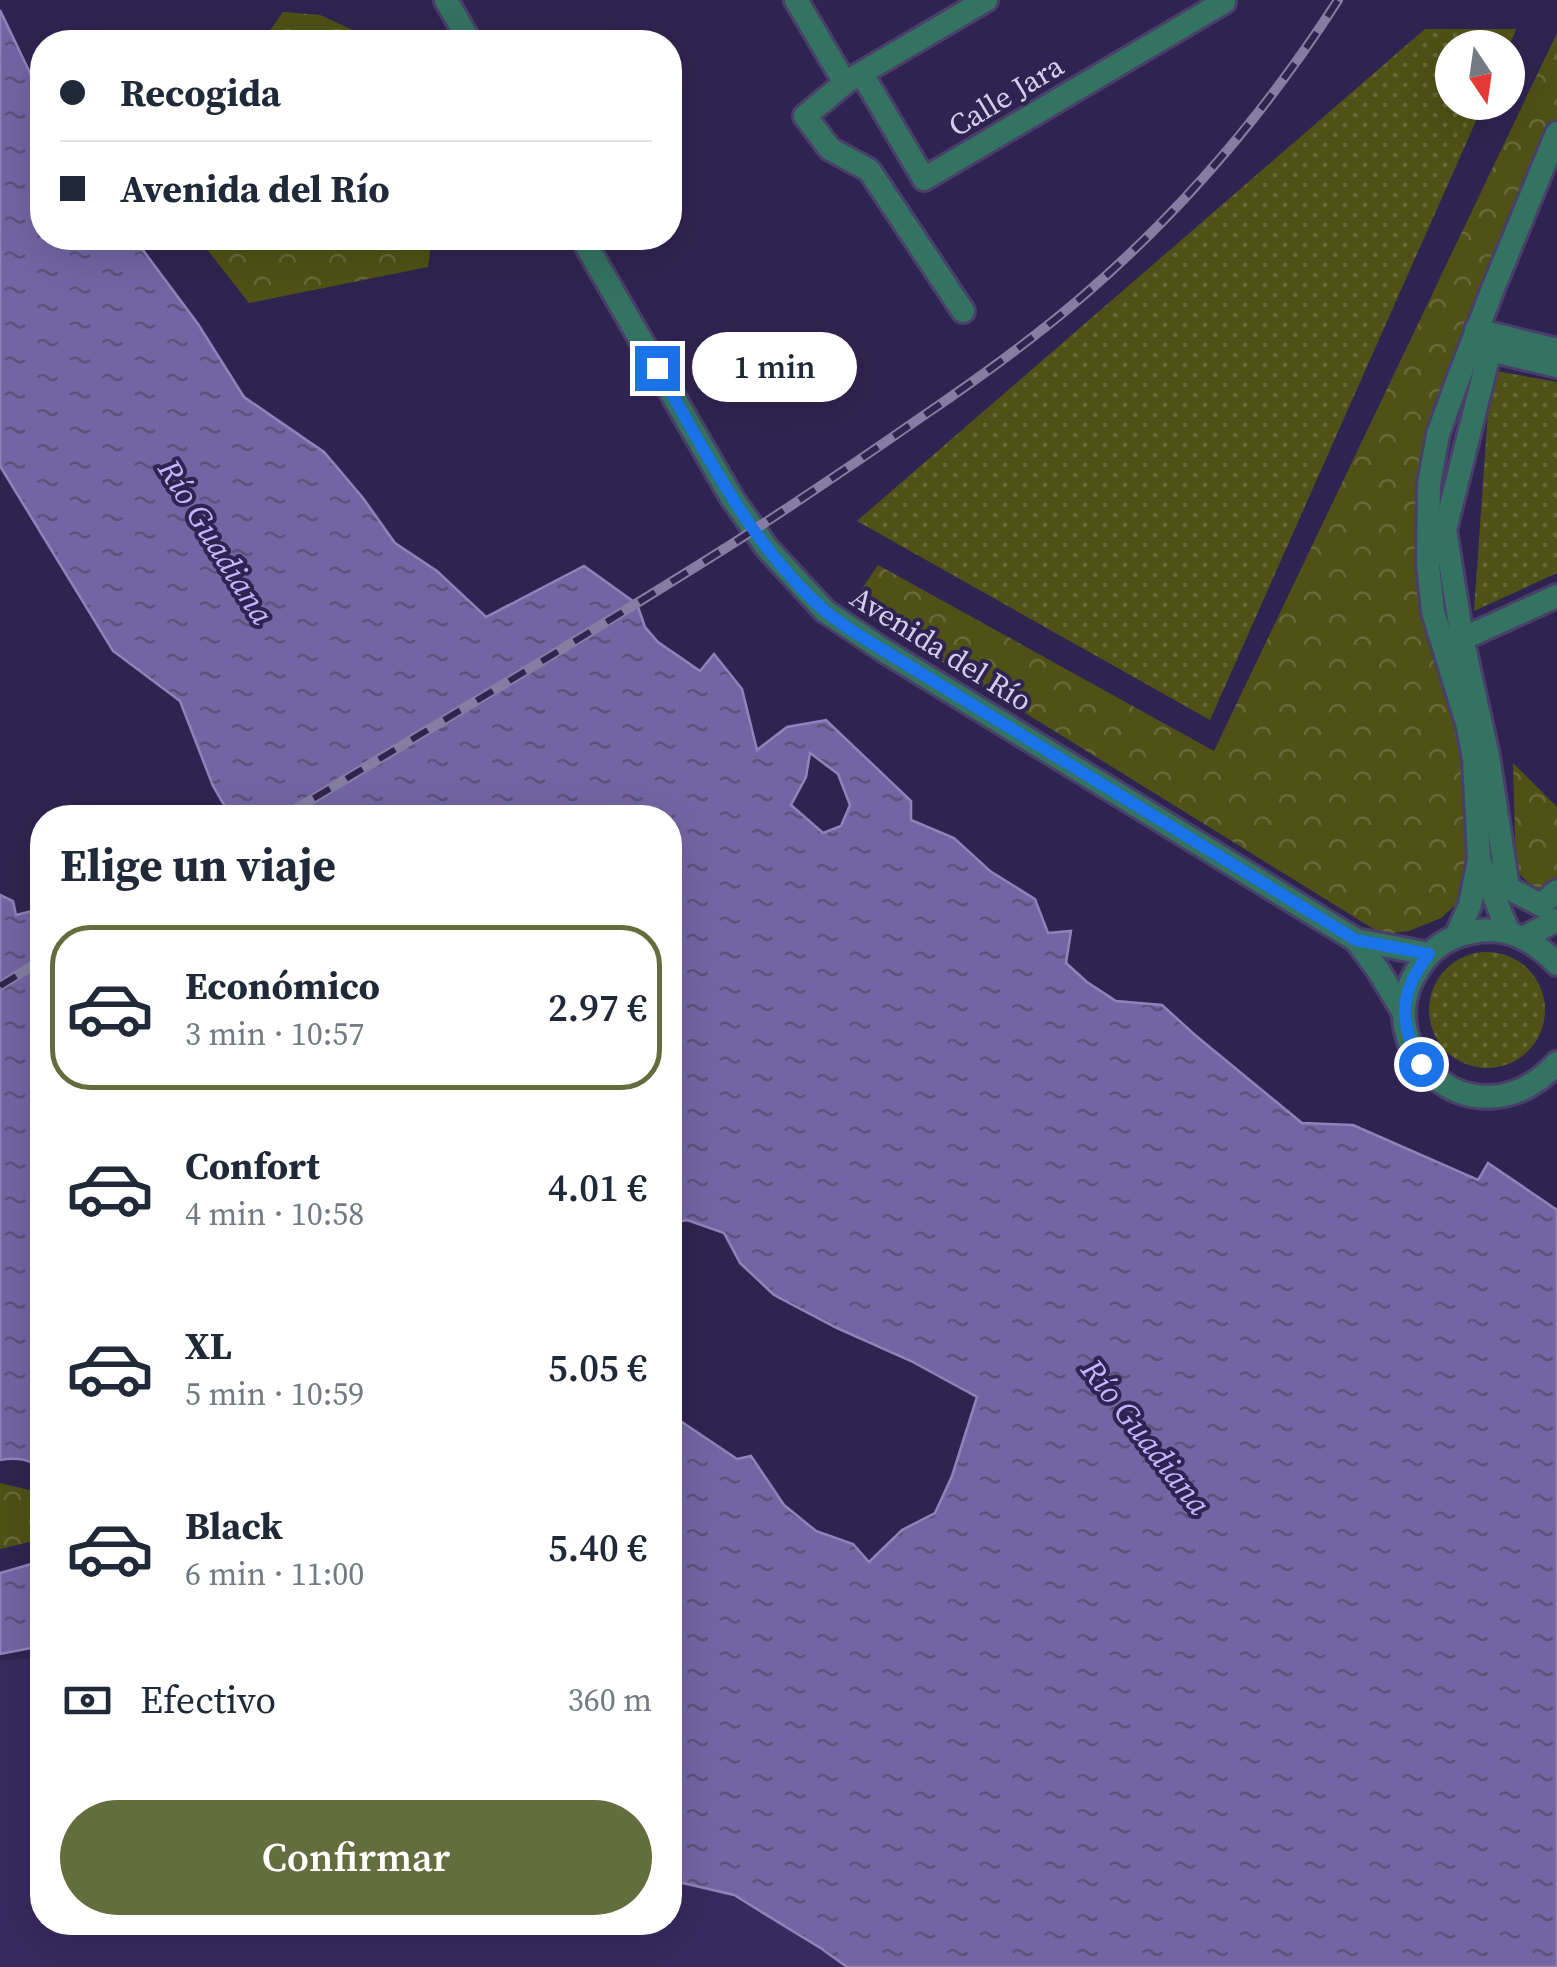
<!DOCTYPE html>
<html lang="es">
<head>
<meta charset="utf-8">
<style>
	:root { --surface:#fff; --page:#f6f6f7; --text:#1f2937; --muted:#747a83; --line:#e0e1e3; --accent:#646d3e }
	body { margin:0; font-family:"Source Serif 4",serif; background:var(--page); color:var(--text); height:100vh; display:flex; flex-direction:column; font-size:38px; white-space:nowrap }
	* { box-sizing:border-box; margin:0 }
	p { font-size:32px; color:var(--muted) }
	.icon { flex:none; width:55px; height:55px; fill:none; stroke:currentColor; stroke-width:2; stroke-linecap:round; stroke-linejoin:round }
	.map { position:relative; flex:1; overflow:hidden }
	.drawer { position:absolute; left:30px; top:805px; width:652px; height:1130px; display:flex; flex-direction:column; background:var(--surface); border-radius:40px; box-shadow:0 10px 40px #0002 }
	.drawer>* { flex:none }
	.banner { position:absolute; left:30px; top:30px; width:652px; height:220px; border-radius:40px; box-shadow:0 10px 40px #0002; display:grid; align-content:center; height:220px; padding:0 30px; background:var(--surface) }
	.needle { width:65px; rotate:167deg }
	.fabs { position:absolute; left:1435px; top:30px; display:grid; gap:20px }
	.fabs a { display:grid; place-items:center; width:90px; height:90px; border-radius:50%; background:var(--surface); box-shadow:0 10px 40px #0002; font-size:50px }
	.end { position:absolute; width:45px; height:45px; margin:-22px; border:12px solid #1a73e8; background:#fff; box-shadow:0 0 0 5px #fff }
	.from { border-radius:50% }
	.bubble { position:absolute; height:70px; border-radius:35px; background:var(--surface); box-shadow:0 10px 40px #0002; font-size:32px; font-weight:600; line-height:70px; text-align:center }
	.banner b { display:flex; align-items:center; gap:35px; height:95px; font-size:38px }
	.banner b+b { border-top:2px solid var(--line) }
	.banner i { width:25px; height:25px; background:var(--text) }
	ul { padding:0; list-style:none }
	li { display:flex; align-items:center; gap:30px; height:165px; margin:0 20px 15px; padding:0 10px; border:5px solid transparent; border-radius:40px }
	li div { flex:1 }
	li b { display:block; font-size:38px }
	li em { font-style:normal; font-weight:600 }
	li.active { border-color:var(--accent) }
	li>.icon { width:90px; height:90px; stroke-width:1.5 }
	h2 { padding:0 30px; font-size:45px; line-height:120px }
	.pay { display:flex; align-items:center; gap:25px; height:110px; padding:0 30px; font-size:38px }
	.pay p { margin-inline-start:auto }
	.primary-button { display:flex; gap:20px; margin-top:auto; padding:20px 30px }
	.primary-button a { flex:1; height:115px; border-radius:60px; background:var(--accent); color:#fff; font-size:40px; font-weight:600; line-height:115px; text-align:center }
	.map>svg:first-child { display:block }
	.built { fill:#372a5e }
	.grass { fill:url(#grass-dots) }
	.park { fill:url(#park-crowns) }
	.water { fill:url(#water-ripples); stroke:#8f84b9; stroke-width:2.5; fill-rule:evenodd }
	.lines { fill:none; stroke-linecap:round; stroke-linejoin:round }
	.minor-casing { stroke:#493f6a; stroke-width:28 }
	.minor { stroke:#347261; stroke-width:22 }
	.rail-casing { stroke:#857ea2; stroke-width:10 }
	.rail { stroke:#2f2451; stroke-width:6; stroke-dasharray:19; stroke-linecap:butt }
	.route { stroke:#1a73e8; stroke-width:12 }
	.labels { text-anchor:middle; stroke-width:8; stroke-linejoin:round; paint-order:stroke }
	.street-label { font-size:30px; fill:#d3ceeb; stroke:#2f2451 }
	.water-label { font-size:32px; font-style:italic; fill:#c3b5fd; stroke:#2f2451 }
</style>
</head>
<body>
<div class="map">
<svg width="1557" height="1967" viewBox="0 0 1557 1967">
	<defs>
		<pattern id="grass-dots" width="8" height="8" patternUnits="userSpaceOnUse" patternTransform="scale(2.5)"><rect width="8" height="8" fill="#4f5216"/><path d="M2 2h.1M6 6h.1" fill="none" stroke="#676a38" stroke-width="1.8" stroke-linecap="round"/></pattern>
		<pattern id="park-crowns" width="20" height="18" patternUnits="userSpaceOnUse" patternTransform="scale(2.5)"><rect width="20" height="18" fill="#4f5216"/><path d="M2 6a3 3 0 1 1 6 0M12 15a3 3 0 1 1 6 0" fill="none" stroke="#676a38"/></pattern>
		<pattern id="water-ripples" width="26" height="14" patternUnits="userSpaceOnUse" patternTransform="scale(2.5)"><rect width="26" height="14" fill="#7265a4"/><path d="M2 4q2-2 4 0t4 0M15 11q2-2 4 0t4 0" fill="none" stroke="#5b537a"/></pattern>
	</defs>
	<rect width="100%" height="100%" fill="#2f2451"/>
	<path class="built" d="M 42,1658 L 42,1922 L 670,1922 L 670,1860 L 854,1967 L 0,1967 L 0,1660 Z"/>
	<g class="grass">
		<path d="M 1425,29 L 1516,29 L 1508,49 L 1452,48 L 1452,102 L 1484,103 L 1210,720 L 857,521 Z"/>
		<path d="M 1491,370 L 1557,382 L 1557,573 L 1474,611 Z"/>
		<circle cx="1487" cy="1010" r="58"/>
	</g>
	<g class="park">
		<path d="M 283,12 L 320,15 L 379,42 L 262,42 Z"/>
		<path d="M 1557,33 L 1557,150 L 1420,457 L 1415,553 L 1426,637 L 1462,740 L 1471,871 L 1461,900 L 1441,918 L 1409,931 L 1393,933 L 1377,931 L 851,605 L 878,565 L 1214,751 Z"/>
		<path d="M 198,238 L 432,238 L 428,267 L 249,303 Z"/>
		<path d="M 1513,763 L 1557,807 L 1557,882 L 1541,894 L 1516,871 Z"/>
		<path d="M 0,1483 L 42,1493 L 42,1539 L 0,1549 Z"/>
	</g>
	<g class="water">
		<path d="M 0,10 L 42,98 L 42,238 L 134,238 L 198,324 L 244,397 L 324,452 L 363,498 L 395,543 L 437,571 L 486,617 L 584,566 L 637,604 L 645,627 L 658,642 L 700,671 L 714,654 L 742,689 L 757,750 L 787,727 L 826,720 L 911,801 L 911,820 L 954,838 L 990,871 L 1035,899 L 1048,933 L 1071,931 L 1066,963 L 1087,982 L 1116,1001 L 1162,1005 L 1195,1035 L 1302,1123 L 1353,1125 L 1478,1180 L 1488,1163 L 1557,1210 L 1557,1967 L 847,1967 L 822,1949 L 734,1895 L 683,1883 L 670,1876 L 670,1386 L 673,1388 L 676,1418 L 737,1459 L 751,1456 L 784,1505 L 816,1531 L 853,1544 L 869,1562 L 902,1530 L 935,1513 L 952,1476 L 977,1397 L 911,1361 L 837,1328 L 774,1295 L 740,1263 L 724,1233 L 687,1220 L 670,1223 L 670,818 L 231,817 L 213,786 L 180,701 L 113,651 L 0,466 ZM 810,753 L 838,774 L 850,805 L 841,826 L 823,833 L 791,805 L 806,777 Z"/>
		<path d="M 0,895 L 13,901 L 16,915 L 36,910 L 42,913 L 42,1469 C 29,1459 17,1457 0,1460 Z"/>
		<path d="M 42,1561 L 42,1646 L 0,1654 L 0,1573 Z"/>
	</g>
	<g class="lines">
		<g class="minor-casing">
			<g id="minor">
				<path d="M 446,0 L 470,42"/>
				<path d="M 796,0 L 845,83 L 805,116 L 830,149 L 869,170 L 963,311"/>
				<path d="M 862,74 L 924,179 L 1224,2 L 1222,0"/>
				<path d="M 848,81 L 986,0"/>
				<path d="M 582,238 L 732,498 L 767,548 L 825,611 L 883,650 L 1356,940 L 1429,954"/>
				<path d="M 1476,330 L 1557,350"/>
				<path d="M 1557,366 L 1490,350 L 1445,530 L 1462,638 L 1488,756 L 1508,888 L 1541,905 L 1557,891"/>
				<path d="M 1451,644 L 1557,596"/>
				<path d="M 1479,859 L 1508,931"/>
				<path d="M 1456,936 L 1470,905 L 1479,859 L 1474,759 L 1467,723 L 1433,612 L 1428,565 L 1429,484 L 1438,434 L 1454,390 L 1492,291 L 1557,133"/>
				<path d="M 1525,937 L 1557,920"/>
				<path d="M 1356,940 L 1378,970 L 1404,1013"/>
				<path d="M 1557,964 C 1532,938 1504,924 1468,933 C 1450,937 1435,946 1424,961 C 1357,1044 1474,1153 1557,1063"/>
			</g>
		</g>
		<use href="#minor" class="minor"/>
		<g class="rail-casing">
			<g id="rail">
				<path d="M 281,818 C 432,727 583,638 732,544 C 796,503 858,461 920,418 C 976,380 1032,340 1083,296 C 1182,211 1268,109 1338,0"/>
				<path d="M 0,986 L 42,960"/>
			</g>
		</g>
		<use href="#rail" class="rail"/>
	</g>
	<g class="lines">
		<path class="route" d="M 657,368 C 706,452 750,545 825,611 C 843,626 863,638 883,650 L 1356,940 L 1429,954 C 1399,992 1398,1022 1421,1064"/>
	</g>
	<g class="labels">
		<g class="street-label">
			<text transform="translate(1006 96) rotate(-31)" y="10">Calle Jara</text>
			<text transform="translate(941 649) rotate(32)" y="10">Avenida del Río</text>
		</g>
		<g class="water-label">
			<text transform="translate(216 542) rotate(58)" y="11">Río Guadiana</text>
			<text transform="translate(1146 1437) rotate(52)" y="11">Río Guadiana</text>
		</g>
	</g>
</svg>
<div class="fabs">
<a><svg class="needle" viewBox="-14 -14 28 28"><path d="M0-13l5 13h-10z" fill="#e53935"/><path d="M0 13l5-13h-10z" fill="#747a83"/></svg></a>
</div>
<i class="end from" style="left:1421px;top:1064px"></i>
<i class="end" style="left:657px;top:368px"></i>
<div class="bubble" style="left:692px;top:332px;width:165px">1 min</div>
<div class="banner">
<b><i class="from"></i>Recogida</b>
<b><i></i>Avenida del Río</b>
</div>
<section class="drawer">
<h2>Elige un viaje</h2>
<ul>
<li class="active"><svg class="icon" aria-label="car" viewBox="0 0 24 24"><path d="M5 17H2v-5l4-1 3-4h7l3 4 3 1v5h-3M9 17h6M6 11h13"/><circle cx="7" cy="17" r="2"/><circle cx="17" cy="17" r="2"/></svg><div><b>Económico</b><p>3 min · 10:57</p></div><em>2.97 €</em></li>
<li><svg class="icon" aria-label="car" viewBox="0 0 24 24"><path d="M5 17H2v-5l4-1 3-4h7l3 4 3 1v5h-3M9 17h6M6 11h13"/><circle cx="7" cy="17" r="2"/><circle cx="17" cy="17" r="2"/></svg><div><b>Confort</b><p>4 min · 10:58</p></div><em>4.01 €</em></li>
<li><svg class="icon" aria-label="car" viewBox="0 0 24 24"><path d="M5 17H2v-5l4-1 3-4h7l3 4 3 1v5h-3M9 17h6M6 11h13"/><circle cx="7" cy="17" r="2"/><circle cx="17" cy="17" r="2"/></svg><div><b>XL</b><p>5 min · 10:59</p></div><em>5.05 €</em></li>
<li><svg class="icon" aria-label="car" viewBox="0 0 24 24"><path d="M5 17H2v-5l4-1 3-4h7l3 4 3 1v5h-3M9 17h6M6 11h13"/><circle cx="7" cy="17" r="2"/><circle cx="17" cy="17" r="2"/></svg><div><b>Black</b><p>6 min · 11:00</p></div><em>5.40 €</em></li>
</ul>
<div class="pay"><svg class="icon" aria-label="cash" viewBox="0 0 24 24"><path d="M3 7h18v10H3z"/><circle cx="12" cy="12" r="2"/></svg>Efectivo<p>360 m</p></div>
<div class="primary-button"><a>Confirmar</a></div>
</section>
</div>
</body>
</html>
